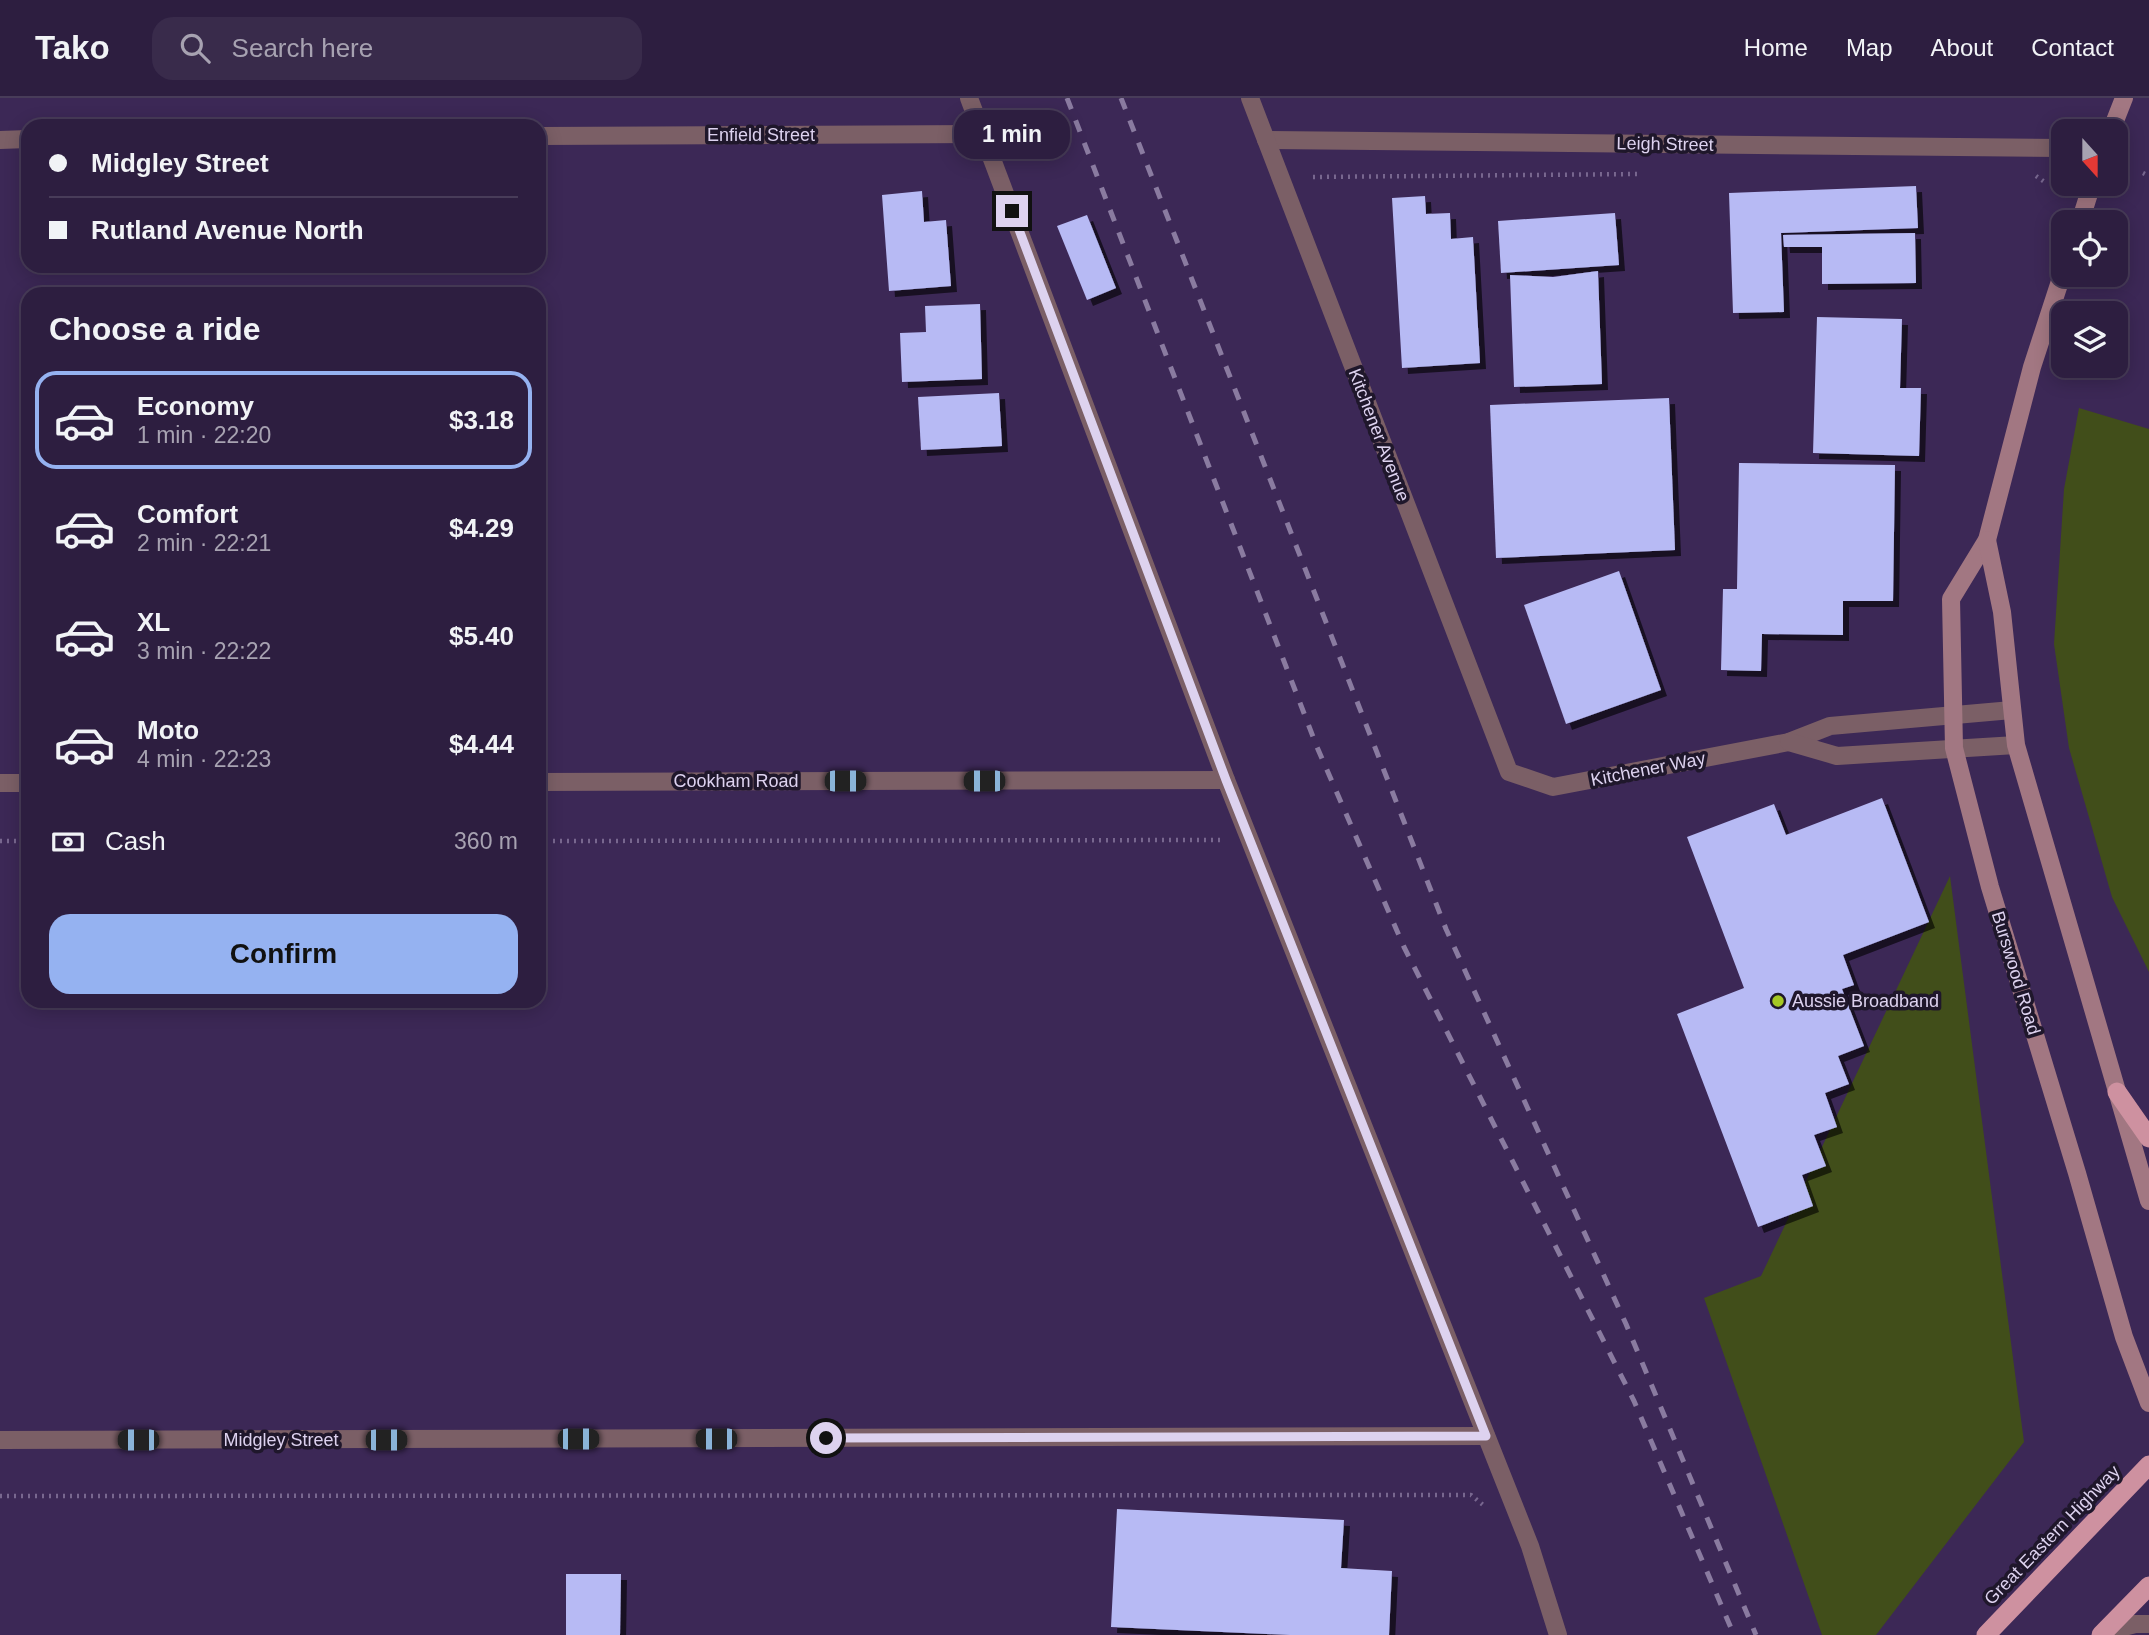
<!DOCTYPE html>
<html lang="en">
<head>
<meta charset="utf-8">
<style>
	:root { --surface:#2d1e40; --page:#392b4b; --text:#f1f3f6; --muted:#a7a2b1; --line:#483c59; --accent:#95b2f1 }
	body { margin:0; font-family:Arial,sans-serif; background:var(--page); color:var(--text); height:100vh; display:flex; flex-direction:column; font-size:26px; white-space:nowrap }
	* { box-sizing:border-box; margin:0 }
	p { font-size:23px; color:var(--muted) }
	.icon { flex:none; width:38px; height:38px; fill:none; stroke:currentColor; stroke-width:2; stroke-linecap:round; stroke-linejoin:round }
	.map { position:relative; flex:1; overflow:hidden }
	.details { position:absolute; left:21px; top:189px; width:525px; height:721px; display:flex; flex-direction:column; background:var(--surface); border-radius:21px; box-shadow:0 4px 18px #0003,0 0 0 2px var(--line) }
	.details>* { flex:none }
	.guide { position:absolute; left:21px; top:21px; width:525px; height:154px; border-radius:21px; box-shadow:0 4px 18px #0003,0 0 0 2px var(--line); display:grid; align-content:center; height:154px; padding:0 28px; background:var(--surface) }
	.needle { width:46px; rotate:159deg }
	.tools { position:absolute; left:2051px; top:21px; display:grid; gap:14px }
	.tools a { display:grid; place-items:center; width:77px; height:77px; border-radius:14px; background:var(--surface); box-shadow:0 4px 18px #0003,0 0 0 2px var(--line); font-size:35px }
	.end { position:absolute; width:32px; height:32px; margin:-16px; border:9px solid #ddd2ef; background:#111; box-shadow:0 0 0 4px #111 }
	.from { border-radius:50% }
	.bubble { position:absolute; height:49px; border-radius:21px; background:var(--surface); box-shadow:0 4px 18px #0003,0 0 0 2px var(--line); font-size:23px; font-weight:700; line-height:49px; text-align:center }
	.car { position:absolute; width:21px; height:42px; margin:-21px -10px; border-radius:9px; box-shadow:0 0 5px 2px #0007; background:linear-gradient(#222 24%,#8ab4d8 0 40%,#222 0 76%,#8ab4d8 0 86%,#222 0) }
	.guide b { display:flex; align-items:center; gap:24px; height:66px; font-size:26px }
	.guide b+b { border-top:2px solid var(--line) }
	.guide i { width:18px; height:18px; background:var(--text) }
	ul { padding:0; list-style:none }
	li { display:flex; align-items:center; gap:21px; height:98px; margin:0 14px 10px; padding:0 14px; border:4px solid transparent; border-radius:21px }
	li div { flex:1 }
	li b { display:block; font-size:26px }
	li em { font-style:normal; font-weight:700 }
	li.selected { border-color:var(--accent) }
	li>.icon { width:63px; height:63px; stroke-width:1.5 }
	h2 { padding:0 28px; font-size:32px; line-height:84px }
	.pay { display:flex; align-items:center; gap:18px; height:77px; padding:0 28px; font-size:26px }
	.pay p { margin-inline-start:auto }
	.action { display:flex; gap:14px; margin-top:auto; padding:14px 28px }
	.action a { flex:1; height:80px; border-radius:21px; background:var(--accent); color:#111; font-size:28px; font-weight:700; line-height:80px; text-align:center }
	header { display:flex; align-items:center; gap:42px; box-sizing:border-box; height:98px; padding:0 35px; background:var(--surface); border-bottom:2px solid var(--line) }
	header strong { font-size:33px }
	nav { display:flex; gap:38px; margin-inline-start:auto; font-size:24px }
	.search { width:490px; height:63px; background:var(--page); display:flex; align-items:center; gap:18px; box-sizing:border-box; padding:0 24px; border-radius:21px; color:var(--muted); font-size:26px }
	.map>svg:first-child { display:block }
	.green { fill:#414e1a }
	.building { fill:#b7baf4; filter:url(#shadow) }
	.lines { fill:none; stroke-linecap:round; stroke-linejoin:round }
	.path { stroke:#78678f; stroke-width:4.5; stroke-dasharray:2 5; stroke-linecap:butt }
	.minor { stroke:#7b5f66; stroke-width:18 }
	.tertiary { stroke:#7b5f66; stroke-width:18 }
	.secondary { stroke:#a27782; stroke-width:18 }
	.trunk { stroke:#ce91a0; stroke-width:19 }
	.rail { stroke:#8a7ba0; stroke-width:5; stroke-dasharray:12 12; stroke-linecap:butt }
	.route { stroke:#ddd2ef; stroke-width:9 }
	.poi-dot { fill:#a5c824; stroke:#1f172b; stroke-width:2.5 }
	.labels { text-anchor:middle; stroke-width:7; stroke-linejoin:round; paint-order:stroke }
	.street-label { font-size:18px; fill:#ddd2ef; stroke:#1f172b }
	.poi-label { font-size:18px; fill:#ddd2ef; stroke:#1f172b; text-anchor:start }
</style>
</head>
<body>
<header>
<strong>Tako</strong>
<div class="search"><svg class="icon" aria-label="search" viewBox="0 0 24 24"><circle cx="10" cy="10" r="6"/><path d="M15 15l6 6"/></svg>Search here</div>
<nav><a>Home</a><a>Map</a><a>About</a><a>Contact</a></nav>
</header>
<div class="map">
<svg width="2149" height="1537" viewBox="0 0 2149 1537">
	<defs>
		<filter id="shadow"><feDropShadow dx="6" dy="6" stdDeviation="0" flood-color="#0009"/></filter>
	</defs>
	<rect width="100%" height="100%" fill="#3c2856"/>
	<g class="green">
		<path d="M 2079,310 L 2149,331 L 2149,874 L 2112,799 L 2069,650 L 2054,546 L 2064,391 Z"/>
		<path d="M 1950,778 L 2024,1344 L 1876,1537 L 1822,1537 L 1704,1200 L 1761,1178 Z"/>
	</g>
	<g class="building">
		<path d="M 1916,88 L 1918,130 L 1781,135 L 1784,214 L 1733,215 L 1729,95 Z"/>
		<path d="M 922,93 L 924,124 L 946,122 L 951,188 L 889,193 L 882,97 Z"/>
		<path d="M 1425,98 L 1426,116 L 1450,115 L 1451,141 L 1473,139 L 1480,265 L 1402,270 L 1392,100 Z"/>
		<path d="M 1615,115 L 1619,167 L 1501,175 L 1498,123 Z"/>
		<path d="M 1087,117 L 1116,190 L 1087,202 L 1057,128 Z"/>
		<path d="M 1915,135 L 1916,185 L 1822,186 L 1822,149 L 1784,149 L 1783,137 Z"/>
		<path d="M 1598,173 L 1602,286 L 1514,289 L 1510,177 L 1553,179 Z"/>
		<path d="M 980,206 L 982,281 L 902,284 L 900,235 L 926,234 L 925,208 Z"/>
		<path d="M 1817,219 L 1902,221 L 1900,290 L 1921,290 L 1919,358 L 1813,355 Z"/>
		<path d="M 999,295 L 1002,348 L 921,352 L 918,299 Z"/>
		<path d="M 1669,300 L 1675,452 L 1496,460 L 1490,307 Z"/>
		<path d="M 1739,365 L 1895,367 L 1893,503 L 1843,503 L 1843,537 L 1762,536 L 1761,573 L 1721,572 L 1723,491 L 1737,491 Z"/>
		<path d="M 1619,473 L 1661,592 L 1566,626 L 1524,507 Z"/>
		<path d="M 1882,700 L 1929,824 L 1843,857 L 1854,887 L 1842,891 L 1864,948 L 1838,958 L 1849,986 L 1825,995 L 1837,1029 L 1814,1037 L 1826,1068 L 1802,1077 L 1813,1108 L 1758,1129 L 1677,916 L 1744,890 L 1687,739 L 1774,706 L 1786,737 Z"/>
		<path d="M 1117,1411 L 1344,1422 L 1341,1470 L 1392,1473 L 1389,1537 L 1290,1537 L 1111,1529 Z"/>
		<path d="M 566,1476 L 621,1476 L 620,1537 L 566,1537 Z"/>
	</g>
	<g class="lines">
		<g class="path">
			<path d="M 2143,75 L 2149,78"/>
			<path d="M 2036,78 L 2046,85"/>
			<path d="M 1313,79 L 1637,76"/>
			<path d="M 0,743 L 28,743"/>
			<path d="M 539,743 L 1221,742"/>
			<path d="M 0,1398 L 1471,1397 L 1483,1407"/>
		</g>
		<g class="minor">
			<path d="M 969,0 L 1226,682 L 1530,1448 L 1558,1537"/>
			<path d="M 539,38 L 983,36"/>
			<path d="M 0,42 L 28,41"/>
			<path d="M 1266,42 L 2063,50"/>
			<path d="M 539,684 L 1226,682"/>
			<path d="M 0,685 L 28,685"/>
			<path d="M 0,1342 L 1486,1338"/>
		</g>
		<g class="tertiary">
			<path d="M 1250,0 L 1509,674 L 1553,689 L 1789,644 L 1830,628 L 2012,612"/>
			<path d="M 1789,644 L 1837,658 L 2016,647"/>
			<path d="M 2103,1535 L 2135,1526 L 2149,1526"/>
		</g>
		<g class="secondary">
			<path d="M 2111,33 L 2124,0"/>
			<path d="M 2080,124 L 2092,86"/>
			<path d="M 2063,174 L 2032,269 L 1987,442 L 1951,501 L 1954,650 L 1990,789 L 2077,1075 L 2124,1239 L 2149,1305"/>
			<path d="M 1987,442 L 2002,514 L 2016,647 L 2149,1103"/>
		</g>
		<g class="trunk">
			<path d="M 2117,994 L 2149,1040"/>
			<path d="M 1986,1537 L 2149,1367"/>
			<path d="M 2101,1537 L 2149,1488"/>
		</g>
		<g class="rail">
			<path d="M 1067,0 L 1317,649 L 1404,849 L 1634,1303 L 1734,1537"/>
			<path d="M 1121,0 L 1446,831 L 1626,1226 L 1756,1537"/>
		</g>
	</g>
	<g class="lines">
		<path class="route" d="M 826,1340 L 1486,1338 L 1226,682 L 1012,113"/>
	</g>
	<circle class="poi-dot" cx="1778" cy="903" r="7"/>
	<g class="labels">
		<g class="street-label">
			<text x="761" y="43">Enfield Street</text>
			<text transform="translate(1665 46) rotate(1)" y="6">Leigh Street</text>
			<text transform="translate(1379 337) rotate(69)" y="6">Kitchener Avenue</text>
			<text transform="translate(1648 671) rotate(-11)" y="6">Kitchener Way</text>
			<text x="736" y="689">Cookham Road</text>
			<text transform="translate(2016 875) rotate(73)" y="6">Burswood Road</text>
			<text x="281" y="1348">Midgley Street</text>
			<text transform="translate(2052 1437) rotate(-46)" y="6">Great Eastern Highway</text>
		</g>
		<g class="poi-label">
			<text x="1792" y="909">Aussie Broadband</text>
		</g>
	</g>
</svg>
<div class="tools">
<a><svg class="needle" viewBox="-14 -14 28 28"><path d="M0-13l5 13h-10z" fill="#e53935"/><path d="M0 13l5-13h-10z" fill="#a7a2b1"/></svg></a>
<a><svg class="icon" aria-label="locate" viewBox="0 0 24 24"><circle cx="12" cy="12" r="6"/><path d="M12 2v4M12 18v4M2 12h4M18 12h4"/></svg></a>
<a><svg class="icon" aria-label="layers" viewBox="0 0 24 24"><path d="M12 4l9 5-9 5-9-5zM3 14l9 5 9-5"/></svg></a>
</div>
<i class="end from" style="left:826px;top:1340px"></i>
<i class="end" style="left:1012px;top:113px"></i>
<div class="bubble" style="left:954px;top:12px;width:116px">1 min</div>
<i class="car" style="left:845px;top:683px;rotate:90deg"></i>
<i class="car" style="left:984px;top:683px;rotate:270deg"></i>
<i class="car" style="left:578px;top:1341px;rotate:90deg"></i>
<i class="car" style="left:716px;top:1341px;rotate:270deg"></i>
<i class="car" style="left:138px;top:1342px;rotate:270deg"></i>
<i class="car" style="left:386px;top:1342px;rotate:90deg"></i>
<div class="guide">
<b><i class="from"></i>Midgley Street</b>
<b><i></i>Rutland Avenue North</b>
</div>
<section class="details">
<h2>Choose a ride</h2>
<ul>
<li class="selected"><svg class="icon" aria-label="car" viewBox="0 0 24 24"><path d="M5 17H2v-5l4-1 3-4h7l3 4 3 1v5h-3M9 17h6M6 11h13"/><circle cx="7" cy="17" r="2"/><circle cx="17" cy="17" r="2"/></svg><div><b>Economy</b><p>1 min · 22:20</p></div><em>$3.18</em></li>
<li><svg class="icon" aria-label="car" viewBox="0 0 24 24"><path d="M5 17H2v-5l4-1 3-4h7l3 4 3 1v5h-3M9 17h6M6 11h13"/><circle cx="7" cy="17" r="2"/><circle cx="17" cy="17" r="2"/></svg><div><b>Comfort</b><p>2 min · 22:21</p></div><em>$4.29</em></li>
<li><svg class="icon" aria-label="car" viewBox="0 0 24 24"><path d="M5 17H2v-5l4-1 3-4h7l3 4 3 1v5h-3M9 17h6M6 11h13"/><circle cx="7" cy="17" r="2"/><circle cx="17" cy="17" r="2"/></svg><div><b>XL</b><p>3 min · 22:22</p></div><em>$5.40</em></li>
<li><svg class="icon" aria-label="car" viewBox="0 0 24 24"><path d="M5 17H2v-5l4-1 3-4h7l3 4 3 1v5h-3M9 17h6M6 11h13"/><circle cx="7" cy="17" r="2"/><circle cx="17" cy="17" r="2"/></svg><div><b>Moto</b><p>4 min · 22:23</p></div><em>$4.44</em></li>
</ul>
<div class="pay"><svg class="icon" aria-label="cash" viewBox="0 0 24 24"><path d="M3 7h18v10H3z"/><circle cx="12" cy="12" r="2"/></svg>Cash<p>360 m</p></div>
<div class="action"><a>Confirm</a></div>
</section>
</div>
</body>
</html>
